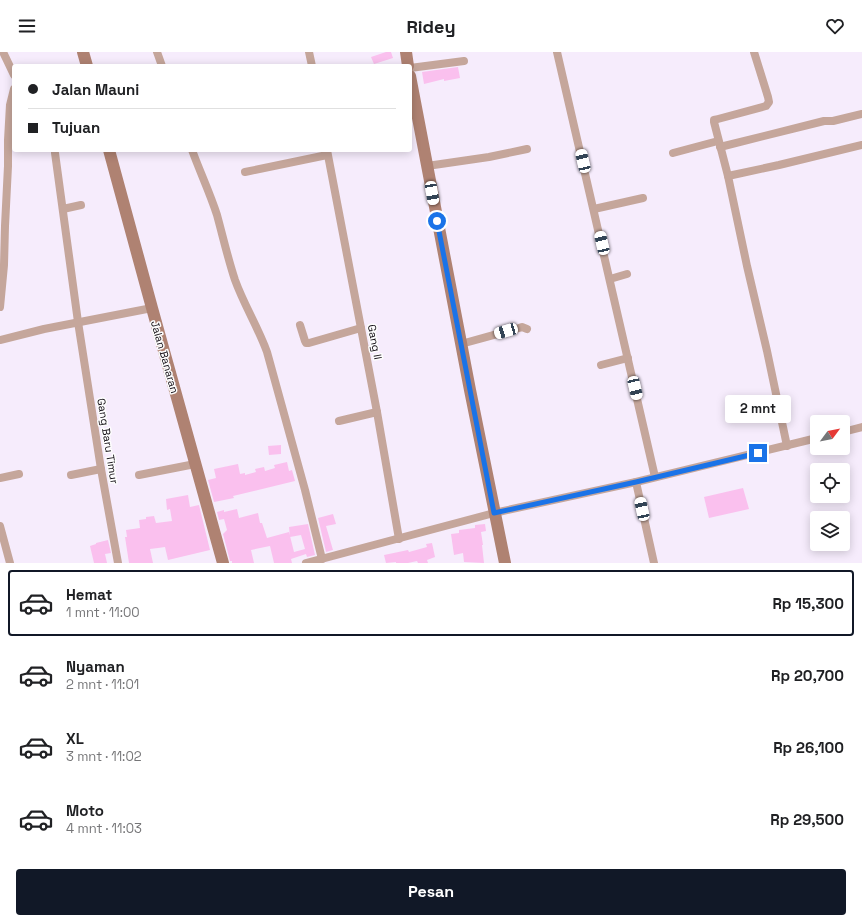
<!DOCTYPE html>
<html lang="id">
<head>
<meta charset="utf-8">
<style>
	:root { --surface:#fff; --page:#f2f2f2; --text:#202124; --muted:#757577; --line:#e0e0e0; --accent:#111827 }
	body { margin:0; font-family:"Space Grotesk",sans-serif; background:var(--page); color:var(--text); height:100vh; display:flex; flex-direction:column; font-size:15px; white-space:nowrap }
	* { box-sizing:border-box; margin:0 }
	p { font-size:13px; color:var(--muted) }
	.icon { flex:none; width:22px; height:22px; fill:none; stroke:currentColor; stroke-width:2; stroke-linecap:round; stroke-linejoin:round }
	.map { position:relative; height:511px; overflow:hidden }
	.side { display:flex; flex-direction:column; background:var(--surface); flex:1 }
	.side>* { flex:none }
	.hud { position:absolute; left:12px; top:12px; width:400px; height:88px; border-radius:4px; box-shadow:0 2px 10px #0003; display:grid; align-content:center; height:88px; padding:0 16px; background:var(--surface) }
	.needle { width:26px; rotate:58deg }
	.fabs { position:absolute; left:810px; top:363px; display:grid; gap:8px }
	.fabs a { display:grid; place-items:center; width:40px; height:40px; border-radius:4px; background:var(--surface); box-shadow:0 2px 10px #0003; font-size:20px }
	.end { position:absolute; width:18px; height:18px; margin:-9px; border:5px solid #1a73e8; background:#fff; box-shadow:0 0 0 2px #fff }
	.from { border-radius:50% }
	.bubble { position:absolute; height:28px; border-radius:4px; background:var(--surface); box-shadow:0 2px 10px #0003; font-size:13px; font-weight:700; line-height:28px; text-align:center }
	.car { position:absolute; width:12px; height:24px; margin:-12px -6px; border-radius:5px; box-shadow:0 0 3px 1px #0007; background:linear-gradient(#fff 24%,#345 0 40%,#fff 0 76%,#345 0 86%,#fff 0) }
	.hud b { display:flex; align-items:center; gap:14px; height:38px; font-size:15px }
	.hud b+b { border-top:1px solid var(--line) }
	.hud i { width:10px; height:10px; background:var(--text) }
	ul { padding:7px 0 0; list-style:none }
	li { display:flex; align-items:center; gap:12px; height:66px; margin:0 8px 6px; padding:0 8px; border:2px solid transparent; border-radius:4px }
	li div { flex:1 }
	li b { display:block; font-size:15px }
	li em { font-style:normal; font-weight:700 }
	li.active { border-color:var(--accent) }
	li>.icon { width:36px; height:36px; stroke-width:1.5 }
	.primary-button { display:flex; gap:8px; margin-top:auto; padding:8px 16px }
	.primary-button a { flex:1; height:46px; border-radius:4px; background:var(--accent); color:#fff; font-size:16px; font-weight:700; line-height:46px; text-align:center }
	header { display:flex; justify-content:space-between; align-items:center; height:52px; padding:0 16px; background:var(--surface); font-size:18px; font-weight:700 }
	.map>svg:first-child { display:block }
	.building { fill:#fac0ee }
	.lines { fill:none; stroke-linecap:round; stroke-linejoin:round }
	.street { stroke:#c5a69b; stroke-width:8 }
	.secondary { stroke:#af8272; stroke-width:12 }
	.route { stroke:#1a73e8; stroke-width:5 }
	.labels { text-anchor:middle; stroke-width:3; stroke-linejoin:round; paint-order:stroke }
	.street-label { font-size:11px; fill:#130e15; stroke:#fdfdfd }
</style>
</head>
<body>
<header><svg class="icon" aria-label="menu" viewBox="0 0 24 24"><path d="M4 6h16M4 12h16M4 18h16"/></svg>Ridey<svg class="icon" aria-label="heart" viewBox="0 0 24 24"><path d="M12 20l-8-8c-3-5 5-10 8-4 3-6 11-1 8 4z"/></svg></header>
<div class="map">
<svg width="862" height="511" viewBox="0 0 862 511">
	<rect width="100%" height="100%" fill="#f6ecfc"/>
	<g class="building">
		<path d="M 386,0 L 391,0 L 393,6 L 374,12 L 371,5 Z"/>
		<path d="M 458,15 L 460,26 L 444,29 L 444,27 L 424,32 L 422,20 Z"/>
		<path d="M 281,393 L 281,402 L 269,403 L 268,394 Z"/>
		<path d="M 287,410 L 289,419 L 292,418 L 295,429 L 233,444 L 234,446 L 214,450 L 208,428 L 216,426 L 214,417 L 238,412 L 240,422 L 245,421 L 245,423 L 256,420 L 255,417 L 264,415 L 265,419 L 275,416 L 274,413 Z"/>
		<path d="M 743,436 L 749,457 L 709,466 L 704,445 Z"/>
		<path d="M 188,443 L 190,455 L 199,453 L 210,498 L 168,508 L 165,495 L 158,496 L 150,497 L 153,511 L 129,511 L 125,485 L 127,485 L 126,478 L 140,476 L 139,468 L 146,467 L 146,465 L 154,464 L 156,471 L 172,469 L 170,457 L 167,458 L 166,447 Z"/>
		<path d="M 237,457 L 239,466 L 258,461 L 260,471 L 262,471 L 267,486 L 289,480 L 294,500 L 305,497 L 301,483 L 290,485 L 289,475 L 308,472 L 315,503 L 307,505 L 306,502 L 291,507 L 292,511 L 274,511 L 270,494 L 251,498 L 254,511 L 232,511 L 232,509 L 230,509 L 223,482 L 227,478 L 224,467 L 219,468 L 217,460 L 224,458 L 224,460 Z"/>
		<path d="M 333,462 L 336,472 L 326,474 L 333,498 L 326,500 L 318,466 Z"/>
		<path d="M 485,472 L 486,479 L 481,480 L 483,493 L 482,493 L 484,511 L 464,510 L 463,501 L 454,503 L 451,482 L 459,481 L 459,478 L 475,476 L 475,473 Z"/>
		<path d="M 108,488 L 111,501 L 105,502 L 107,511 L 94,511 L 90,494 L 96,492 L 96,491 Z"/>
		<path d="M 432,491 L 435,505 L 427,508 L 428,511 L 418,511 L 417,509 L 408,511 L 396,511 L 396,510 L 386,511 L 384,503 L 408,498 L 409,500 L 427,495 L 426,492 Z"/>
	</g>
	<g class="lines">
		<g class="street">
			<path d="M 3,0 L 14,23"/>
			<path d="M 157,0 L 162,14"/>
			<path d="M 309,0 L 312,14"/>
			<path d="M 557,0 L 655,425"/>
			<path d="M 754,0 L 768,45 L 769,50 L 766,54 L 718,67 L 714,68 L 714,70 L 728,124 L 747,214 L 767,299 L 787,394"/>
			<path d="M 410,16 L 464,9"/>
			<path d="M 720,95 L 824,69 L 833,69 L 862,62"/>
			<path d="M 192,98 C 200,120 210,141 217,163 C 223,185 228,207 235,228 C 244,253 258,275 267,300 L 305,438 L 322,507"/>
			<path d="M 327,98 L 377,360 L 399,487"/>
			<path d="M 55,101 L 78,270 L 101,417 L 118,511"/>
			<path d="M 673,101 L 718,89"/>
			<path d="M 427,114 L 489,105 L 527,97"/>
			<path d="M 245,120 L 327,103"/>
			<path d="M 728,124 L 779,113 L 862,93"/>
			<path d="M 63,157 L 81,153"/>
			<path d="M 594,157 L 643,146"/>
			<path d="M 610,227 L 627,222"/>
			<path d="M 0,255 L 4,213 L 5,174 L 8,114 L 8,88 L 10,53 L 14,37"/>
			<path d="M 300,273 L 305,289 L 306,291 L 309,291 L 361,276"/>
			<path d="M 0,288 L 44,277 L 152,256"/>
			<path d="M 461,292 L 519,276 L 522,275 L 527,277"/>
			<path d="M 601,313 L 628,306"/>
			<path d="M 339,369 L 377,360"/>
			<path d="M 843,380 L 862,375"/>
			<path d="M 71,423 L 101,417"/>
			<path d="M 139,423 L 195,412"/>
			<path d="M 0,426 L 19,422"/>
			<path d="M 636,430 L 654,511"/>
			<path d="M 0,474 L 10,511"/>
			<path d="M 306,511 L 494,461 L 636,430 L 817,386"/>
		</g>
		<g class="secondary">
			<path d="M 83,0 L 87,14"/>
			<path d="M 406,0 L 408,14"/>
			<path d="M 410,24 L 470,338 L 505,511"/>
			<path d="M 109,98 L 152,256 L 223,511"/>
		</g>
	</g>
	<g class="lines">
		<path class="route" d="M 437,169 L 494,461 L 636,430 L 758,401"/>
	</g>
	<g class="labels">
		<g class="street-label">
			<text transform="translate(375 290) rotate(79)" y="4">Gang II</text>
			<text transform="translate(165 305) rotate(74)" y="4">Jalan Banaran</text>
			<text transform="translate(108 389) rotate(81)" y="4">Gang Baru Timur</text>
		</g>
	</g>
</svg>
<div class="fabs">
<a><svg class="needle" viewBox="-14 -14 28 28"><path d="M0-13l5 13h-10z" fill="#e53935"/><path d="M0 13l5-13h-10z" fill="#757577"/></svg></a>
<a><svg class="icon" aria-label="locate" viewBox="0 0 24 24"><circle cx="12" cy="12" r="6"/><path d="M12 2v4M12 18v4M2 12h4M18 12h4"/></svg></a>
<a><svg class="icon" aria-label="layers" viewBox="0 0 24 24"><path d="M12 4l9 5-9 5-9-5zM3 14l9 5 9-5"/></svg></a>
</div>
<i class="end from" style="left:437px;top:169px"></i>
<i class="end" style="left:758px;top:401px"></i>
<div class="bubble" style="left:725px;top:343px;width:66px">2 mnt</div>
<i class="car" style="left:583px;top:109px;rotate:347deg"></i>
<i class="car" style="left:432px;top:141px;rotate:170deg"></i>
<i class="car" style="left:602px;top:191px;rotate:347deg"></i>
<i class="car" style="left:506px;top:279px;rotate:254deg"></i>
<i class="car" style="left:635px;top:336px;rotate:167deg"></i>
<i class="car" style="left:642px;top:457px;rotate:348deg"></i>
<div class="hud">
<b><i class="from"></i>Jalan Mauni</b>
<b><i></i>Tujuan</b>
</div>
</div>
<section class="side">
<ul>
<li class="active"><svg class="icon" aria-label="car" viewBox="0 0 24 24"><path d="M5 17H2v-5l4-1 3-4h7l3 4 3 1v5h-3M9 17h6M6 11h13"/><circle cx="7" cy="17" r="2"/><circle cx="17" cy="17" r="2"/></svg><div><b>Hemat</b><p>1 mnt · 11:00</p></div><em>Rp 15,300</em></li>
<li><svg class="icon" aria-label="car" viewBox="0 0 24 24"><path d="M5 17H2v-5l4-1 3-4h7l3 4 3 1v5h-3M9 17h6M6 11h13"/><circle cx="7" cy="17" r="2"/><circle cx="17" cy="17" r="2"/></svg><div><b>Nyaman</b><p>2 mnt · 11:01</p></div><em>Rp 20,700</em></li>
<li><svg class="icon" aria-label="car" viewBox="0 0 24 24"><path d="M5 17H2v-5l4-1 3-4h7l3 4 3 1v5h-3M9 17h6M6 11h13"/><circle cx="7" cy="17" r="2"/><circle cx="17" cy="17" r="2"/></svg><div><b>XL</b><p>3 mnt · 11:02</p></div><em>Rp 26,100</em></li>
<li><svg class="icon" aria-label="car" viewBox="0 0 24 24"><path d="M5 17H2v-5l4-1 3-4h7l3 4 3 1v5h-3M9 17h6M6 11h13"/><circle cx="7" cy="17" r="2"/><circle cx="17" cy="17" r="2"/></svg><div><b>Moto</b><p>4 mnt · 11:03</p></div><em>Rp 29,500</em></li>
</ul>
<div class="primary-button"><a>Pesan</a></div>
</section>
</body>
</html>
